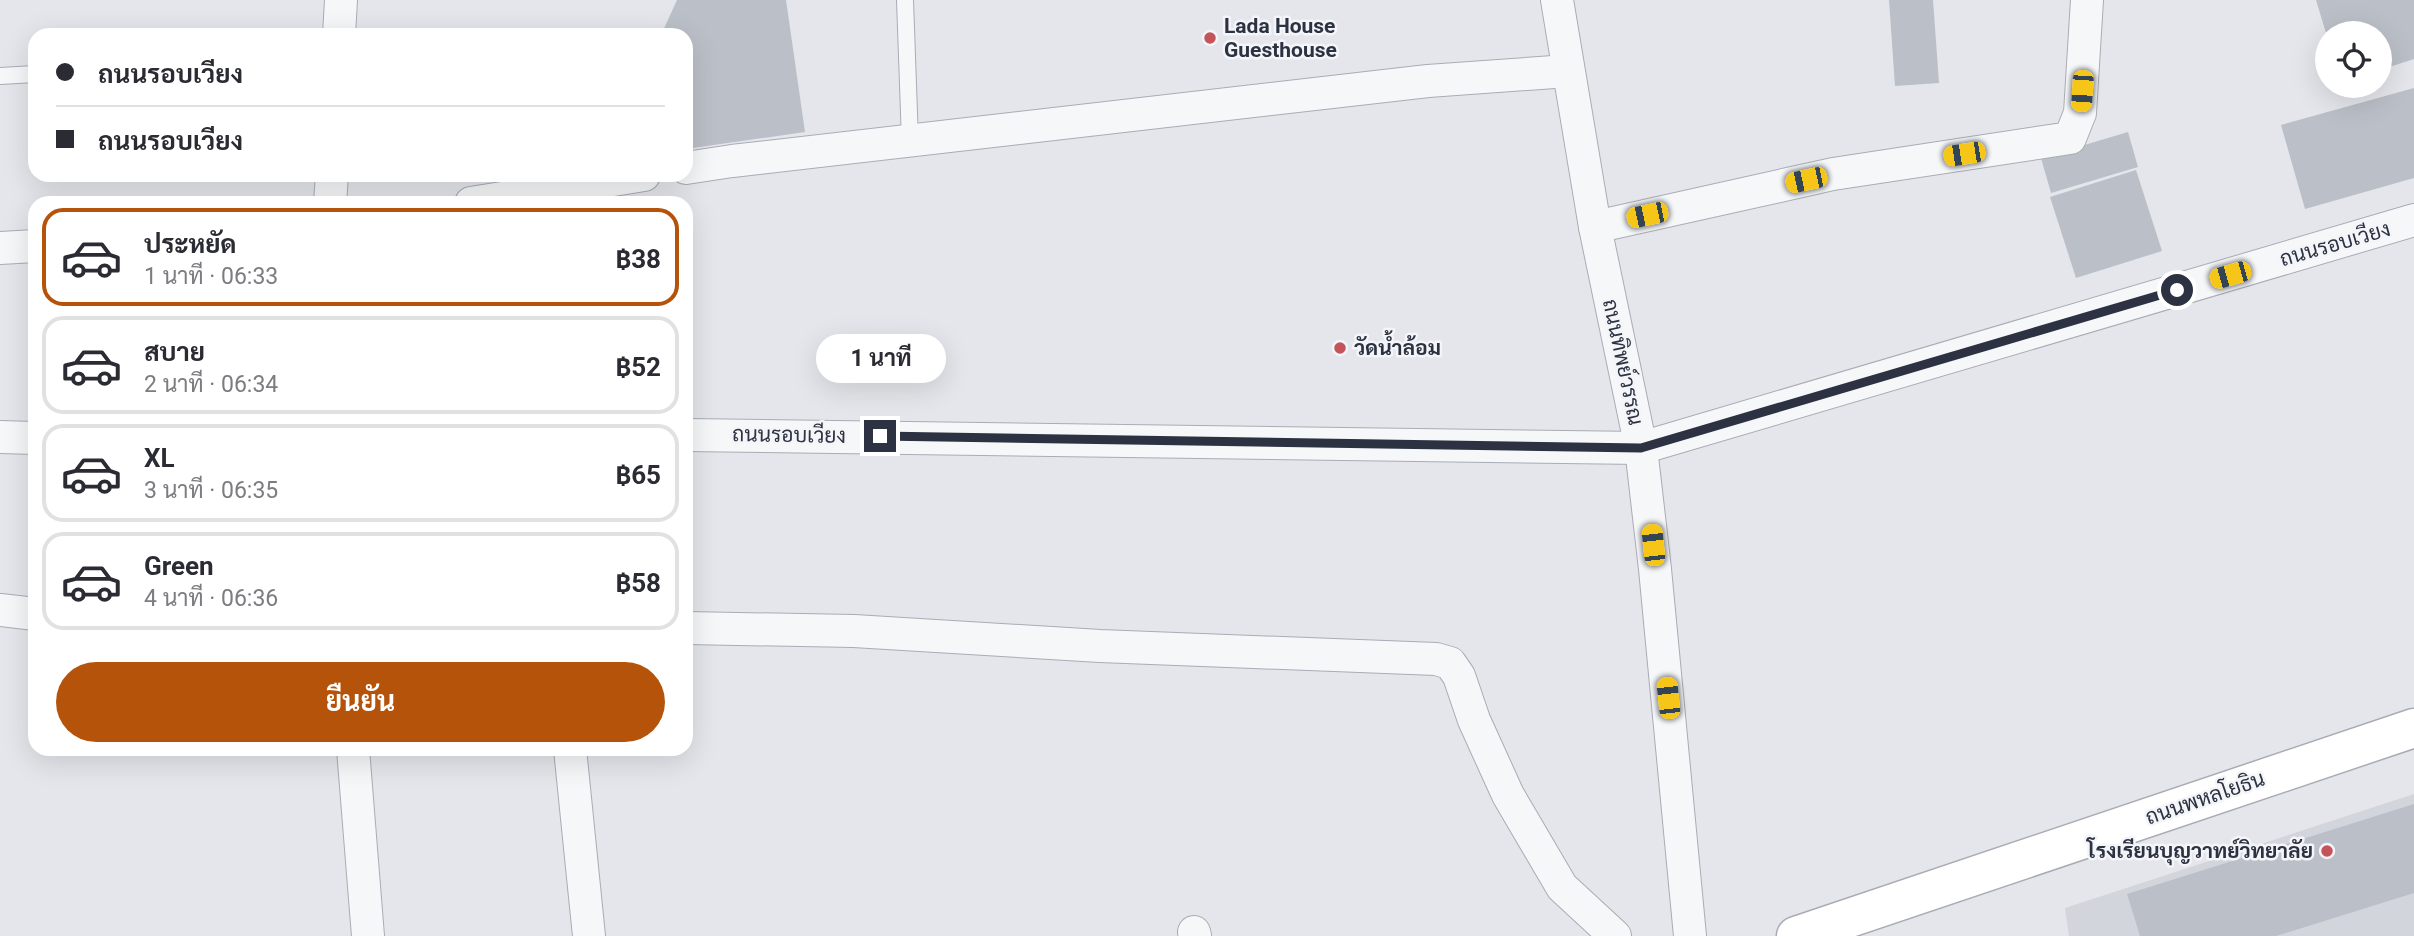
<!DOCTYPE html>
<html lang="th">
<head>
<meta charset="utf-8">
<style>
	:root { --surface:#fff; --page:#f2f2f3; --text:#2b2b33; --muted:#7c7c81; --line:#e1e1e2; --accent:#b45309 }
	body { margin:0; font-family:Roboto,Sarabun,sans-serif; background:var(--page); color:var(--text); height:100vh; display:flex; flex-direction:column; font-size:26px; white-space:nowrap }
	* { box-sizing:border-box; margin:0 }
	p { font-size:23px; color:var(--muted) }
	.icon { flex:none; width:38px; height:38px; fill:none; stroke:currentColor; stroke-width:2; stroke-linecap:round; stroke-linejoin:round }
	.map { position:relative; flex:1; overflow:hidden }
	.panel { position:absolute; left:28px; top:196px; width:665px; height:560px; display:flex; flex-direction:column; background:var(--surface); border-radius:21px; box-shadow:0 7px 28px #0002 }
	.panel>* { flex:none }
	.top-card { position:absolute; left:28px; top:28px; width:665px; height:154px; border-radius:21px; box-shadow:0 7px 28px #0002; display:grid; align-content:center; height:154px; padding:0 28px; background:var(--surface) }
	.controls { position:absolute; left:2315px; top:21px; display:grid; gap:14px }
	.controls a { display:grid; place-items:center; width:77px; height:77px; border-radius:50%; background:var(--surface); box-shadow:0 7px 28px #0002; font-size:35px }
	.end { position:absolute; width:32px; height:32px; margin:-16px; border:9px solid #2c3242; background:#fff; box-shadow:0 0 0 4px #fff }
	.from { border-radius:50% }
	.bubble { position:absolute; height:49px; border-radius:24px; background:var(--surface); box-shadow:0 7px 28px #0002; font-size:23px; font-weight:700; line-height:49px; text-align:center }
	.car { position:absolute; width:21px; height:42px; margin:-21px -10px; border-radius:9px; box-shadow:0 0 5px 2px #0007; background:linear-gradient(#f5c518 24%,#345 0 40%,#f5c518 0 76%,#345 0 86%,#f5c518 0) }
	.top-card b { display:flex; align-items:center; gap:24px; height:66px; font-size:26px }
	.top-card b+b { border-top:2px solid var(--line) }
	.top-card i { width:18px; height:18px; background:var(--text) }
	ul { padding:12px 0 0; list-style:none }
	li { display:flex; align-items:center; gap:21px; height:98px; margin:0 14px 10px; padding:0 14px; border:4px solid var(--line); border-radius:21px }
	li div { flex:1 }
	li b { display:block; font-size:26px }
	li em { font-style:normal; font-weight:700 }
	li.selected { border-color:var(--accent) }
	li>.icon { width:63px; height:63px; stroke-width:1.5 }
	.cta { display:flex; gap:14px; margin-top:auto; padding:14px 28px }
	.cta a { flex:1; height:80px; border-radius:42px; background:var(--accent); color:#fff; font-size:28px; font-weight:700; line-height:80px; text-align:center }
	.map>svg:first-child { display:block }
	.built { fill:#d2d5dc }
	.building { fill:#bbbfc7 }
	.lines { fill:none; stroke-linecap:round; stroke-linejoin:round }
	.service-casing { stroke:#a9acb5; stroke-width:18 }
	.minor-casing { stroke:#a9acb5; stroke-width:34 }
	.secondary-casing { stroke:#a9acb5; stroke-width:41 }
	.service { stroke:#f6f7f9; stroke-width:16 }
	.minor { stroke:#f6f7f9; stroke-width:32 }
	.secondary { stroke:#fff; stroke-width:38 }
	.route { stroke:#2c3242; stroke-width:9 }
	.poi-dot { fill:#c5535a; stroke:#f3f5f8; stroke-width:2.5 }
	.labels { text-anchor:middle; stroke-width:5; stroke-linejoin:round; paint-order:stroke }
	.poi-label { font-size:21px; font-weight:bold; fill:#2c3242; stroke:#f3f5f8; text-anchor:start }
	.street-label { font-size:21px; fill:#2c3242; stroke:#f3f5f8 }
</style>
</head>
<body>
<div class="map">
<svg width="2414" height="936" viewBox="0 0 2414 936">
	<rect width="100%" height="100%" fill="#e4e6eb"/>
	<path class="built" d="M 2414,794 L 2414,936 L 2069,936 L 2065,908 Z"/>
	<g class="building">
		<path d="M 677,0 L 786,0 L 805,132 L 686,149 L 686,35 L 661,35 Z"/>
		<path d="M 1889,0 L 1933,0 L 1939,83 L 1895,86 Z"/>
		<path d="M 2316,0 L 2414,0 L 2414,59 L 2380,70 L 2380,33 L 2326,33 Z"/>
		<path d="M 2414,88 L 2414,178 L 2305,209 L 2281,125 Z"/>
		<path d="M 2128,132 L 2138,167 L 2051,193 L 2041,158 Z"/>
		<path d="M 2136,170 L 2162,251 L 2076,278 L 2050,197 Z"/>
		<path d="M 2414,804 L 2414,893 L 2276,936 L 2140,936 L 2127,894 Z"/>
	</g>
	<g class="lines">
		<g class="service-casing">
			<g id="service">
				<path d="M 905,0 L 910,141"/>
				<path d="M 0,76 L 35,74"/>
			</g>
		</g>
		<g class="minor-casing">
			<g id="minor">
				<path d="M 1557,0 L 1595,227 L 1641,448 L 1655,569 L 1690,936"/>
				<path d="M 339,35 L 341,0"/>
				<path d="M 686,168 L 732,161 L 1428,81 L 1568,71"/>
				<path d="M 330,203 L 332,175"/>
				<path d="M 471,203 L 644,175"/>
				<path d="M 1595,227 L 1833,174 L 2070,138 L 2080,113 L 2087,0"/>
				<path d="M 0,248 L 35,246"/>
				<path d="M 686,435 L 1641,448 L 2414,220"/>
				<path d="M 0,437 L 35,438"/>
				<path d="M 0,610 L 35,614"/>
				<path d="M 686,628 L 854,631 L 1100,646 L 1436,659 L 1450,663 L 1459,676 L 1474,720 L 1508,795 L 1562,887 L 1615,936"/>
				<path d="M 353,749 L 368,936"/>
				<path d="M 570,749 L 589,936"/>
				<path d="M 1194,932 L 1195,936"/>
			</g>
		</g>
		<g class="secondary-casing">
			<path id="secondary" d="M 1796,936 L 2414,728"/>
		</g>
		<use href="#service" class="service"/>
		<use href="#minor" class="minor"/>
		<use href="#secondary" class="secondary"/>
	</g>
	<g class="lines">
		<path class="route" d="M 880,436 L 1641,448 L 2177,290"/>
	</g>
	<g class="poi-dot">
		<circle cx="1210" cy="38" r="7"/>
		<circle cx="1340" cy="348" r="7"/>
		<circle cx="2327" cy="851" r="7"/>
	</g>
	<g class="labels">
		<g class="poi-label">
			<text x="1224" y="33">Lada House<tspan x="1224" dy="24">Guesthouse</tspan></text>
			<text x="1354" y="355">วัดน้ำล้อม</text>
			<text x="2313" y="858" text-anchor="end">โรงเรียนบุญวาทย์วิทยาลัย</text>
		</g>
		<g class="street-label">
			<text transform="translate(2335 244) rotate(-16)" y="7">ถนนรอบเวียง</text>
			<text transform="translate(1623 362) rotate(78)" y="7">ถนนทิพย์วรรณ</text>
			<text transform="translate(789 435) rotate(1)" y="7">ถนนรอบเวียง</text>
			<text transform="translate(2205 798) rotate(-19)" y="7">ถนนพหลโยธิน</text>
		</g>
	</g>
</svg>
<div class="controls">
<a><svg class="icon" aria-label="locate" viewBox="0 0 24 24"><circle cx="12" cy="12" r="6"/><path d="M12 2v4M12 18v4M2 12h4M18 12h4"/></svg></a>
</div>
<i class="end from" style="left:2177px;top:290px"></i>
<i class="end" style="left:880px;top:436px"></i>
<div class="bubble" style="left:816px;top:334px;width:130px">1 นาที</div>
<i class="car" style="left:2082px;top:91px;rotate:184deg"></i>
<i class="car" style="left:1964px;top:154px;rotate:261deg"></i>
<i class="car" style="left:1806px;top:180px;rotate:258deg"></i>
<i class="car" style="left:1647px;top:215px;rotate:258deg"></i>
<i class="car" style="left:2230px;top:275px;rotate:254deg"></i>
<i class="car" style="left:1653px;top:545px;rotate:354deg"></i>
<i class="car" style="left:1668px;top:698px;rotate:354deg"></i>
<div class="top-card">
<b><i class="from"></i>ถนนรอบเวียง</b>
<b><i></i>ถนนรอบเวียง</b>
</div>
<section class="panel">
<ul>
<li class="selected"><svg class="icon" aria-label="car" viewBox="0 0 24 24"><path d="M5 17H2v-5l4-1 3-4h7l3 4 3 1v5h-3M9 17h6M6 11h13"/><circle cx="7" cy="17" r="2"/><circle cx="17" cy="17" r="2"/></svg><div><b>ประหยัด</b><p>1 นาที · 06:33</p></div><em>฿38</em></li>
<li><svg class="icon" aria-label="car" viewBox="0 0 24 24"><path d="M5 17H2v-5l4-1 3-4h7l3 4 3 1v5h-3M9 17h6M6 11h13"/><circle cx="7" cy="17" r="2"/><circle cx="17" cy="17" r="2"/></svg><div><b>สบาย</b><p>2 นาที · 06:34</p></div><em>฿52</em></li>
<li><svg class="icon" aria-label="car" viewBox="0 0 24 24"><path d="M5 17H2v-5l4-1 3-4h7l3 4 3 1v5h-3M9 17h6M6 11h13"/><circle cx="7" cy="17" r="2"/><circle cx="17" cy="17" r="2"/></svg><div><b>XL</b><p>3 นาที · 06:35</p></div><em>฿65</em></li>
<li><svg class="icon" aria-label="car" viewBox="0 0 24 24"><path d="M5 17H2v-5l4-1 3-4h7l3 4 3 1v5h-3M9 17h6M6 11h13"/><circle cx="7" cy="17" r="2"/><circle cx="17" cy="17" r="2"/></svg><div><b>Green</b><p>4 นาที · 06:36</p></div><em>฿58</em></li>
</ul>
<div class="cta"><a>ยืนยัน</a></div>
</section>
</div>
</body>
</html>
